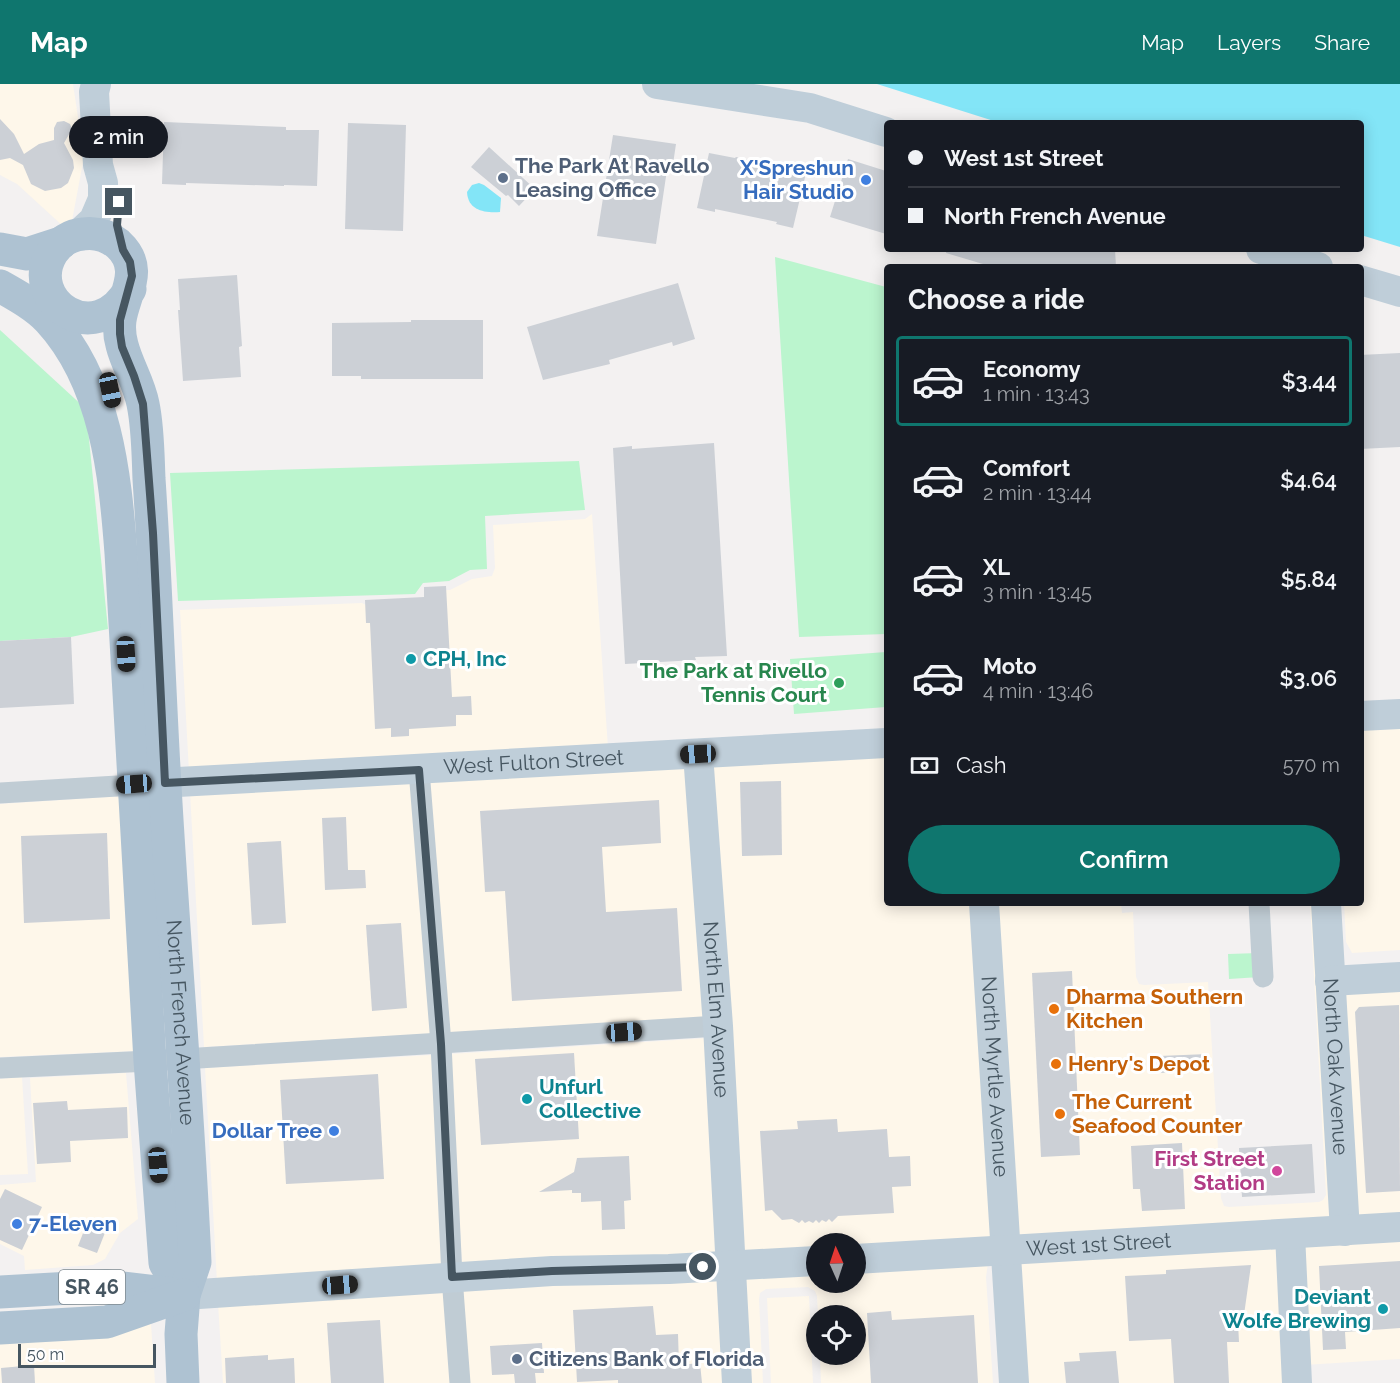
<!DOCTYPE html>
<html lang="en">
<head>
<meta charset="utf-8">
<style>
	:root { --surface:#171b24; --page:#242831; --text:#f1f3f6; --muted:#9ea1a6; --line:#363941; --accent:#0f766e }
	body { margin:0; font-family:Raleway,sans-serif; background:var(--page); color:var(--text); height:100vh; display:flex; flex-direction:column; font-size:22px; white-space:nowrap }
	* { box-sizing:border-box; margin:0 }
	p { font-size:20px; color:var(--muted) }
	.icon { flex:none; width:33px; height:33px; fill:none; stroke:currentColor; stroke-width:2; stroke-linecap:round; stroke-linejoin:round }
	.map { position:relative; flex:1; overflow:hidden }
	.panel { position:absolute; left:884px; top:180px; width:480px; height:642px; display:flex; flex-direction:column; background:var(--surface); border-radius:6px; box-shadow:0 3px 15px #0003 }
	.panel>* { flex:none }
	.guide { position:absolute; left:884px; top:36px; width:480px; height:132px; border-radius:6px; box-shadow:0 3px 15px #0003; display:grid; align-content:center; height:132px; padding:0 24px; background:var(--surface) }
	.needle { width:39px; rotate:357deg }
	.controls { position:absolute; left:806px; top:1149px; display:grid; gap:12px }
	.controls a { display:grid; place-items:center; width:60px; height:60px; border-radius:50%; background:var(--surface); box-shadow:0 3px 15px #0003; font-size:30px }
	.scale { position:absolute; left:18px; bottom:15px; width:138px; box-sizing:border-box; padding-left:6px; border:3px solid #465661; border-top:0; font-size:16px; line-height:21px; white-space:nowrap; color:#465661; -webkit-text-stroke:4px #fff; paint-order:stroke }
	.end { position:absolute; width:27px; height:27px; margin:-14px; border:8px solid #465661; background:#fff; box-shadow:0 0 0 3px #fff }
	.from { border-radius:50% }
	.bubble { position:absolute; height:42px; border-radius:21px; background:var(--surface); box-shadow:0 3px 15px #0003; font-size:20px; font-weight:600; line-height:42px; text-align:center }
	.car { position:absolute; width:18px; height:36px; margin:-18px -9px; border-radius:8px; box-shadow:0 0 4px 2px #0007; background:linear-gradient(#222 24%,#8ab4d8 0 40%,#222 0 76%,#8ab4d8 0 86%,#222 0) }
	.guide b { display:flex; align-items:center; gap:21px; height:57px; font-size:22px }
	.guide b+b { border-top:2px solid var(--line) }
	.guide i { width:15px; height:15px; background:var(--text) }
	ul { padding:0; list-style:none }
	li { display:flex; align-items:center; gap:18px; height:90px; margin:0 12px 9px; padding:0 12px; border:3px solid transparent; border-radius:6px }
	li div { flex:1 }
	li b { display:block; font-size:22px }
	li em { font-style:normal; font-weight:600 }
	li.selected { border-color:var(--accent) }
	li>.icon { width:54px; height:54px; stroke-width:1.5 }
	h2 { padding:0 24px; font-size:27px; line-height:72px }
	.pay { display:flex; align-items:center; gap:15px; height:66px; padding:0 24px; font-size:22px }
	.pay p { margin-inline-start:auto }
	.button { display:flex; gap:12px; margin-top:auto; padding:12px 24px }
	.button a { flex:1; height:69px; border-radius:36px; background:var(--accent); color:#fff; font-size:24px; font-weight:600; line-height:69px; text-align:center }
	header { display:flex; align-items:center; gap:36px; box-sizing:border-box; height:84px; padding:0 30px; background:var(--accent); color:#fff }
	header strong { font-size:28px }
	nav { display:flex; gap:33px; margin-inline-start:auto; font-size:21px }
	.map>svg:first-child { display:block }
	.commercial { fill:#fef7ea }
	.green { fill:#bbf5ce }
	.water { fill:#83e5f7 }
	.building { fill:#ccd0d6 }
	.lines { fill:none; stroke-linecap:round; stroke-linejoin:round }
	.street { stroke:#c0ccd4; stroke-width:21 }
	.secondary { stroke:#bfced9; stroke-width:30 }
	.primary { stroke:#aec2d2; stroke-width:33 }
	.route { stroke:#465661; stroke-width:8 }
	.service-dot { fill:#5c6f8a; stroke:#fff; stroke-width:2 }
	.shop-dot { fill:#3f7fe0; stroke:#fff; stroke-width:2 }
	.culture-dot { fill:#0f9aa8; stroke:#fff; stroke-width:2 }
	.leisure-dot { fill:#2e9e5b; stroke:#fff; stroke-width:2 }
	.food-dot { fill:#e8710a; stroke:#fff; stroke-width:2 }
	.hotel-dot { fill:#d1479c; stroke:#fff; stroke-width:2 }
	.labels { text-anchor:middle; stroke-width:6; stroke-linejoin:round; paint-order:stroke }
	.shield { fill:#fff; stroke:#7e8990; stroke-width:1.5 }
	.shield-label { font-size:20px; font-weight:bold; fill:#465661 }
	.service-label { font-size:21px; font-weight:bold; fill:#4e5e75; stroke:#fff; text-anchor:start }
	.shop-label { font-size:21px; font-weight:bold; fill:#366cbe; stroke:#fff; text-anchor:end }
	.culture-label { font-size:21px; font-weight:bold; fill:#0d838f; stroke:#fff; text-anchor:start }
	.leisure-label { font-size:21px; font-weight:bold; fill:#27864d; stroke:#fff; text-anchor:end }
	.street-label { font-size:21px; fill:#465661; stroke:#fff }
	.food-label { font-size:21px; font-weight:bold; fill:#c56008; stroke:#fff; text-anchor:start }
	.hotel-label { font-size:21px; font-weight:bold; fill:#b23c85; stroke:#fff; text-anchor:end }
</style>
</head>
<body>
<header>
<strong>Map</strong>
<nav><a>Map</a><a>Layers</a><a>Share</a></nav>
</header>
<div class="map">
<svg width="1400" height="1299" viewBox="0 0 1400 1299">
	<rect width="100%" height="100%" fill="#f3f1f1"/>
	<g class="commercial">
		<path d="M 0,0 L 73,0 L 84,73 L 71,142 L 65,144 L 17,100 L 0,91 Z"/>
		<path d="M 592,430 L 608,664 L 189,687 L 180,526 L 362,519 L 368,522 L 422,516 L 427,507 L 450,506 L 472,495 L 492,492 L 495,484 L 493,441 L 585,435 Z"/>
		<path d="M 1400,642 L 1400,866 L 1352,869 L 1346,858 L 1344,819 L 1360,819 L 1361,644 Z"/>
		<path d="M 886,669 L 886,819 L 975,819 L 994,1128 L 990,1158 L 855,1164 L 855,1160 L 816,1160 L 816,1166 L 739,1170 L 708,680 Z"/>
		<path d="M 689,681 L 708,933 L 450,949 L 430,696 Z"/>
		<path d="M 411,697 L 431,950 L 204,963 L 190,708 Z"/>
		<path d="M 123,712 L 136,967 L 0,973 L 0,720 Z"/>
		<path d="M 994,819 L 1121,819 L 1122,829 L 1133,828 L 1136,893 L 1139,900 L 1144,901 L 1208,898 L 1221,1114 L 1224,1122 L 1229,1123 L 1319,1118 L 1323,1116 L 1326,1111 L 1310,819 L 1316,819 L 1335,1137 L 1009,1157 Z"/>
		<path d="M 1400,904 L 1400,1132 L 1353,1135 L 1340,907 Z"/>
		<path d="M 709,954 L 720,1171 L 462,1182 L 451,970 Z"/>
		<path d="M 432,971 L 443,1183 L 217,1198 L 205,984 Z"/>
		<path d="M 126,989 L 138,1135 L 120,1149 L 105,1175 L 93,1181 L 25,1186 L 24,1172 L 0,1160 L 0,1101 L 36,1098 L 30,994 Z"/>
		<path d="M 22,993 L 28,1090 L 0,1091 L 0,995 Z"/>
		<path d="M 1400,1152 L 1400,1275 L 1304,1281 L 1304,1161 Z"/>
		<path d="M 1281,1161 L 1288,1299 L 1027,1299 L 1019,1179 Z"/>
		<path d="M 988,1179 L 986,1193 L 993,1299 L 821,1299 L 820,1271 L 855,1270 L 855,1232 L 818,1231 L 817,1212 L 815,1207 L 808,1203 L 766,1205 L 760,1209 L 759,1215 L 763,1299 L 747,1299 L 740,1191 L 816,1188 L 816,1198 L 855,1198 L 855,1186 Z"/>
		<path d="M 721,1192 L 728,1299 L 469,1299 L 463,1203 Z"/>
		<path d="M 444,1204 L 450,1299 L 223,1299 L 218,1219 Z"/>
		<path d="M 809,1212 L 813,1299 L 771,1299 L 767,1214 Z"/>
		<path d="M 151,1240 L 155,1299 L 0,1299 L 0,1255 Z"/>
	</g>
	<g class="green">
		<path d="M 775,173 L 886,203 L 886,550 L 799,553 Z"/>
		<path d="M 0,246 L 86,325 L 108,545 L 71,553 L 0,557 Z"/>
		<path d="M 579,377 L 585,426 L 485,432 L 487,485 L 470,486 L 449,497 L 423,499 L 415,510 L 178,517 L 170,389 Z"/>
		<path d="M 886,568 L 886,623 L 794,630 L 790,575 Z"/>
		<path d="M 1259,869 L 1260,893 L 1229,895 L 1228,870 Z"/>
	</g>
	<g class="water">
		<path d="M 877,0 L 1400,0 L 1400,163 L 1361,151 L 1360,39 L 1012,39 L 997,36 L 997,38 Z"/>
		<path d="M 479,99 L 484,101 L 501,114 L 500,128 C 485,129 468,127 467,108 L 472,101 Z"/>
	</g>
	<g class="building">
		<path d="M 0,35 L 14,50 L 24,70 L 39,60 L 54,56 L 54,44 L 57,38 L 64,37 L 70,40 L 72,45 L 64,59 L 73,76 L 74,84 L 68,99 L 61,104 L 45,107 L 31,100 L 23,81 L 10,74 L 0,76 Z"/>
		<path d="M 164,38 L 286,43 L 286,46 L 319,46 L 317,102 L 284,101 L 284,102 L 186,99 L 186,101 L 162,100 Z"/>
		<path d="M 348,39 L 406,41 L 403,147 L 345,145 Z"/>
		<path d="M 613,51 L 676,60 L 673,80 L 668,79 L 656,160 L 597,152 Z"/>
		<path d="M 489,63 L 535,105 L 519,122 L 508,111 L 506,112 L 471,83 Z"/>
		<path d="M 709,69 L 735,74 L 736,73 L 806,89 L 793,144 L 776,140 L 777,138 L 715,125 L 715,128 L 697,124 Z"/>
		<path d="M 848,75 L 886,87 L 886,150 L 830,133 Z"/>
		<path d="M 947,165 L 1115,165 L 1116,183 L 993,183 L 946,169 Z"/>
		<path d="M 237,191 L 242,262 L 239,263 L 241,293 L 183,297 L 178,226 L 180,226 L 178,195 Z"/>
		<path d="M 678,199 L 695,255 L 673,262 L 672,258 L 609,276 L 610,280 L 543,296 L 527,243 Z"/>
		<path d="M 411,236 L 483,236 L 483,295 L 361,295 L 361,292 L 332,292 L 332,239 L 411,238 Z"/>
		<path d="M 1400,269 L 1400,363 L 1360,365 L 1360,271 Z"/>
		<path d="M 714,359 L 727,572 L 695,573 L 696,576 L 625,580 L 613,364 L 632,362 L 632,365 Z"/>
		<path d="M 446,502 L 452,613 L 471,612 L 472,631 L 456,631 L 456,642 L 409,645 L 409,652 L 391,653 L 391,644 L 375,645 L 370,539 L 366,539 L 365,516 L 424,513 L 424,503 Z"/>
		<path d="M 71,553 L 74,620 L 0,624 L 0,557 Z"/>
		<path d="M 781,697 L 782,771 L 742,772 L 740,698 Z"/>
		<path d="M 659,716 L 661,759 L 602,763 L 606,828 L 677,824 L 682,907 L 512,917 L 505,807 L 485,808 L 480,727 Z"/>
		<path d="M 346,733 L 348,786 L 365,786 L 366,804 L 325,806 L 322,734 Z"/>
		<path d="M 107,749 L 110,835 L 24,839 L 21,752 Z"/>
		<path d="M 281,757 L 286,839 L 252,841 L 247,759 Z"/>
		<path d="M 401,839 L 407,924 L 372,927 L 366,841 Z"/>
		<path d="M 1072,887 L 1080,1071 L 1041,1073 L 1032,889 Z"/>
		<path d="M 1399,921 L 1400,1107 L 1366,1109 L 1355,928 L 1359,923 Z"/>
		<path d="M 574,969 L 579,1055 L 481,1061 L 475,975 Z"/>
		<path d="M 1208,970 L 1209,986 L 1160,989 L 1159,972 Z"/>
		<path d="M 378,990 L 384,1095 L 286,1100 L 280,996 Z"/>
		<path d="M 67,1017 L 68,1026 L 127,1023 L 128,1054 L 70,1057 L 71,1078 L 37,1080 L 33,1019 Z"/>
		<path d="M 837,1035 L 838,1048 L 887,1045 L 889,1073 L 910,1072 L 911,1102 L 892,1103 L 894,1129 L 838,1132 L 832,1138 L 829,1135 L 826,1138 L 822,1136 L 819,1139 L 816,1136 L 813,1139 L 809,1137 L 805,1139 L 802,1136 L 799,1139 L 792,1135 L 782,1136 L 772,1126 L 765,1127 L 760,1047 L 798,1045 L 797,1037 Z"/>
		<path d="M 1182,1059 L 1185,1125 L 1142,1127 L 1140,1105 L 1133,1105 L 1131,1062 Z"/>
		<path d="M 1312,1060 L 1315,1109 L 1242,1113 L 1239,1064 Z"/>
		<path d="M 629,1072 L 631,1116 L 624,1117 L 625,1145 L 602,1146 L 601,1117 L 581,1118 L 581,1109 L 572,1109 L 572,1106 L 539,1108 L 574,1088 L 577,1074 Z"/>
		<path d="M 5,1105 L 42,1123 L 22,1166 L 0,1156 L 0,1115 Z"/>
		<path d="M 89,1134 L 108,1141 L 97,1169 L 78,1162 Z"/>
		<path d="M 1400,1177 L 1400,1244 L 1345,1248 L 1346,1265 L 1323,1266 L 1319,1182 Z"/>
		<path d="M 1251,1181 L 1243,1238 L 1238,1239 L 1239,1258 L 1227,1258 L 1229,1299 L 1174,1299 L 1171,1255 L 1129,1257 L 1125,1192 L 1166,1190 L 1166,1186 Z"/>
		<path d="M 653,1222 L 656,1251 L 678,1250 L 679,1281 L 700,1279 L 702,1299 L 618,1299 L 618,1296 L 577,1298 L 573,1226 Z"/>
		<path d="M 891,1227 L 892,1236 L 974,1231 L 978,1299 L 871,1299 L 867,1229 Z"/>
		<path d="M 380,1236 L 384,1299 L 331,1299 L 327,1239 Z"/>
		<path d="M 542,1259 L 544,1289 L 535,1289 L 536,1299 L 515,1299 L 514,1290 L 492,1291 L 490,1262 Z"/>
		<path d="M 1116,1267 L 1119,1299 L 1066,1299 L 1064,1278 L 1080,1277 L 1079,1269 Z"/>
		<path d="M 268,1271 L 268,1276 L 294,1274 L 295,1299 L 226,1299 L 225,1274 Z"/>
		<path d="M 34,1281 L 35,1299 L 2,1299 L 1,1284 Z"/>
	</g>
	<g class="lines">
		<g class="street">
			<path d="M 419,686 L 441,960 L 452,1193 L 460,1299"/>
			<path d="M 0,709 L 134,701"/>
			<path d="M 1259,819 L 1263,893"/>
			<path d="M 0,984 L 150,977 L 718,942"/>
		</g>
		<g class="secondary">
			<path d="M 657,0 L 810,24 L 886,48"/>
			<path d="M 79,150 L 94,136 L 103,115 L 103,99 L 98,81 L 94,8 L 96,0"/>
			<path d="M 1261,165 L 1318,183"/>
			<path d="M 1360,196 L 1400,208"/>
			<path d="M 1360,632 L 1400,630"/>
			<path id="s1" d="M 698,670 L 718,942 L 737,1299"/>
			<path id="s2" d="M 141,700 L 886,659"/>
			<path id="s3" d="M 984,819 L 1014,1299"/>
			<path id="s4" d="M 1326,819 L 1345,1147"/>
			<path d="M 1330,897 L 1400,893"/>
			<path d="M 1290,1150 L 1297,1299"/>
			<path id="s5" d="M 855,1175 L 1400,1143"/>
			<path d="M 184,1211 L 552,1187 L 669,1185 L 816,1177"/>
		</g>
		<g class="primary">
			<path d="M 0,165 L 27,170 L 61,159"/>
			<path d="M 0,202 C 16,211 36,222 49,236 C 106,298 115,390 121,469 L 150,977 L 165,1179 L 184,1211"/>
			<path id="s6" d="M 130,205 C 96,267 23,217 52,169 C 59,158 71,151 83,150 C 96,148 108,152 118,160 C 145,185 124,209 120,236 C 119,244 120,254 122,261 C 127,281 139,299 143,320 C 148,344 148,371 149,395 C 156,497 159,600 165,702 C 174,861 188,1019 195,1178 L 184,1211 L 181,1250 L 183,1299"/>
			<path d="M 0,1208 L 106,1202 L 173,1210"/>
			<path d="M 0,1244 L 107,1238 L 184,1211"/>
		</g>
	</g>
	<g class="lines">
		<path class="route" d="M 119,118 L 117,141 L 123,166 L 130,178 L 132,192 L 120,236 L 120,250 L 122,263 L 134,292 L 143,320 L 153,449 L 165,699 L 419,686 L 441,960 L 452,1193 L 552,1187 L 703,1183"/>
	</g>
	<g class="service-dot">
		<circle cx="503" cy="94" r="6"/>
		<circle cx="517" cy="1275" r="6"/>
	</g>
	<g class="shop-dot">
		<circle cx="866" cy="96" r="6"/>
		<circle cx="334" cy="1047" r="6"/>
		<circle cx="17" cy="1140" r="6"/>
	</g>
	<g class="culture-dot">
		<circle cx="411" cy="575" r="6"/>
		<circle cx="527" cy="1015" r="6"/>
		<circle cx="1383" cy="1225" r="6"/>
	</g>
	<circle class="leisure-dot" cx="839" cy="599" r="6"/>
	<g class="food-dot">
		<circle cx="1054" cy="925" r="6"/>
		<circle cx="1056" cy="980" r="6"/>
		<circle cx="1060" cy="1030" r="6"/>
	</g>
	<circle class="hotel-dot" cx="1277" cy="1087" r="6"/>
	<g class="labels">
		<rect class="shield" x="59" y="1186" width="66" height="34" rx="4.5"/>
		<g class="shield-label">
			<text x="92" y="1210">SR 46</text>
		</g>
		<g class="service-label">
			<text x="515" y="89">The Park At Ravello<tspan x="515" dy="24">Leasing Office</tspan></text>
			<text x="529" y="1282">Citizens Bank of Florida</text>
		</g>
		<g class="shop-label">
			<text x="854" y="91">X'Spreshun<tspan x="854" dy="24">Hair Studio</tspan></text>
			<text x="322" y="1054">Dollar Tree</text>
			<text x="29" y="1147" text-anchor="start">7-Eleven</text>
		</g>
		<g class="culture-label">
			<text x="423" y="582">CPH, Inc</text>
			<text x="539" y="1010">Unfurl<tspan x="539" dy="24">Collective</tspan></text>
			<text x="1371" y="1220" text-anchor="end">Deviant<tspan x="1371" dy="24">Wolfe Brewing</tspan></text>
		</g>
		<g class="leisure-label">
			<text x="827" y="594">The Park at Rivello<tspan x="827" dy="24">Tennis Court</tspan></text>
		</g>
		<g class="street-label">
			<text dy="7" stroke="none"><textPath href="#s2" startOffset="393">West Fulton Street</textPath></text>
			<text dy="7" stroke="none"><textPath href="#s1" startOffset="256">North Elm Avenue</textPath></text>
			<text dy="7" stroke="none"><textPath href="#s6" startOffset="1008">North French Avenue</textPath></text>
			<text dy="7" stroke="none"><textPath href="#s4" startOffset="164">North Oak Avenue</textPath></text>
			<text dy="7" stroke="none"><textPath href="#s3" startOffset="174">North Myrtle Avenue</textPath></text>
			<text dy="7" stroke="none"><textPath href="#s5" startOffset="244">West 1st Street</textPath></text>
		</g>
		<g class="food-label">
			<text x="1066" y="920">Dharma Southern<tspan x="1066" dy="24">Kitchen</tspan></text>
			<text x="1068" y="987">Henry's Depot</text>
			<text x="1072" y="1025">The Current<tspan x="1072" dy="24">Seafood Counter</tspan></text>
		</g>
		<g class="hotel-label">
			<text x="1265" y="1082">First Street<tspan x="1265" dy="24">Station</tspan></text>
		</g>
	</g>
</svg>
<div class="controls">
<a><svg class="needle" viewBox="-14 -14 28 28"><path d="M0-13l5 13h-10z" fill="#e53935"/><path d="M0 13l5-13h-10z" fill="#9ea1a6"/></svg></a>
<a><svg class="icon" aria-label="locate" viewBox="0 0 24 24"><circle cx="12" cy="12" r="6"/><path d="M12 2v4M12 18v4M2 12h4M18 12h4"/></svg></a>
</div>
<div class="scale">50 m</div>
<i class="end from" style="left:703px;top:1183px"></i>
<i class="end" style="left:119px;top:118px"></i>
<div class="bubble" style="left:69px;top:32px;width:99px">2 min</div>
<i class="car" style="left:110px;top:306px;rotate:168deg"></i>
<i class="car" style="left:126px;top:570px;rotate:177deg"></i>
<i class="car" style="left:698px;top:670px;rotate:267deg"></i>
<i class="car" style="left:134px;top:700px;rotate:266deg"></i>
<i class="car" style="left:624px;top:948px;rotate:86deg"></i>
<i class="car" style="left:158px;top:1081px;rotate:175deg"></i>
<i class="car" style="left:340px;top:1201px;rotate:86deg"></i>
<div class="guide">
<b><i class="from"></i>West 1st Street</b>
<b><i></i>North French Avenue</b>
</div>
<section class="panel">
<h2>Choose a ride</h2>
<ul>
<li class="selected"><svg class="icon" aria-label="car" viewBox="0 0 24 24"><path d="M5 17H2v-5l4-1 3-4h7l3 4 3 1v5h-3M9 17h6M6 11h13"/><circle cx="7" cy="17" r="2"/><circle cx="17" cy="17" r="2"/></svg><div><b>Economy</b><p>1 min · 13:43</p></div><em>$3.44</em></li>
<li><svg class="icon" aria-label="car" viewBox="0 0 24 24"><path d="M5 17H2v-5l4-1 3-4h7l3 4 3 1v5h-3M9 17h6M6 11h13"/><circle cx="7" cy="17" r="2"/><circle cx="17" cy="17" r="2"/></svg><div><b>Comfort</b><p>2 min · 13:44</p></div><em>$4.64</em></li>
<li><svg class="icon" aria-label="car" viewBox="0 0 24 24"><path d="M5 17H2v-5l4-1 3-4h7l3 4 3 1v5h-3M9 17h6M6 11h13"/><circle cx="7" cy="17" r="2"/><circle cx="17" cy="17" r="2"/></svg><div><b>XL</b><p>3 min · 13:45</p></div><em>$5.84</em></li>
<li><svg class="icon" aria-label="car" viewBox="0 0 24 24"><path d="M5 17H2v-5l4-1 3-4h7l3 4 3 1v5h-3M9 17h6M6 11h13"/><circle cx="7" cy="17" r="2"/><circle cx="17" cy="17" r="2"/></svg><div><b>Moto</b><p>4 min · 13:46</p></div><em>$3.06</em></li>
</ul>
<div class="pay"><svg class="icon" aria-label="cash" viewBox="0 0 24 24"><path d="M3 7h18v10H3z"/><circle cx="12" cy="12" r="2"/></svg>Cash<p>570 m</p></div>
<div class="button"><a>Confirm</a></div>
</section>
</div>
</body>
</html>
